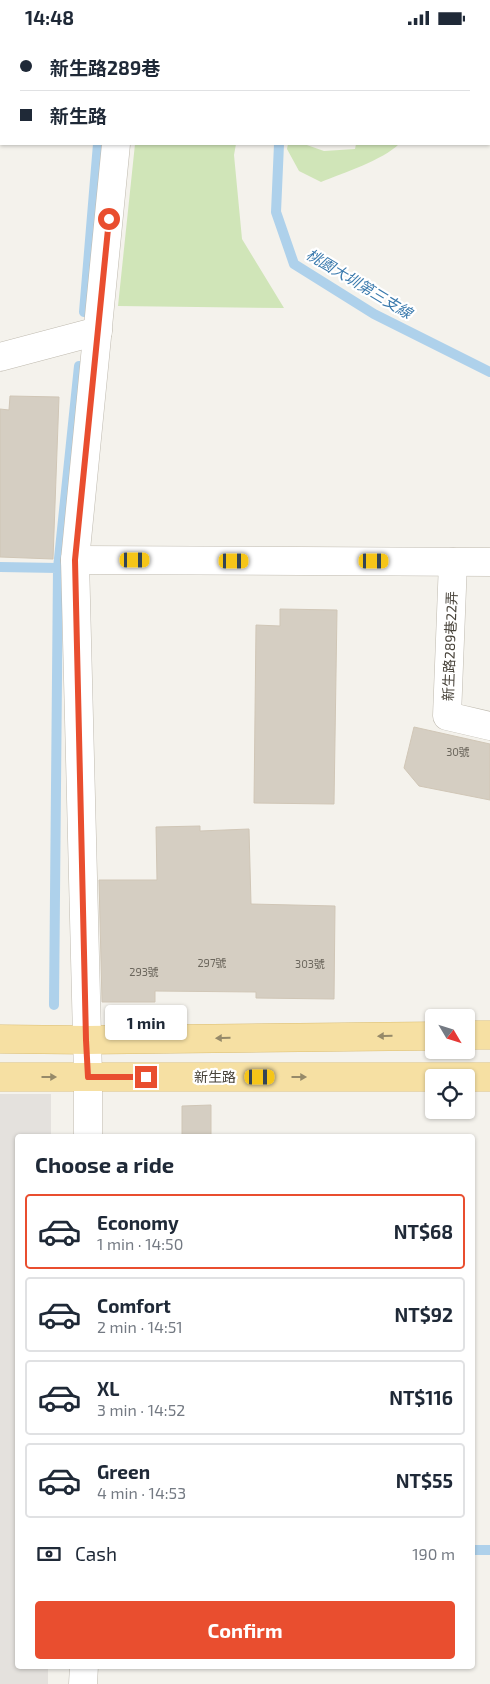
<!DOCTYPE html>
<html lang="en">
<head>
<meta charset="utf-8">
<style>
	:root { --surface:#fff; --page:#f6f6f7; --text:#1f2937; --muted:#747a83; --line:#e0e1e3; --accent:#e94e2f }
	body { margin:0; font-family:"Exo 2","Noto Sans TC",sans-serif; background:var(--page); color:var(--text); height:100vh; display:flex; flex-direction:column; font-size:19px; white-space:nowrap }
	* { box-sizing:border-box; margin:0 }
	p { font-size:16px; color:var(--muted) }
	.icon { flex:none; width:28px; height:28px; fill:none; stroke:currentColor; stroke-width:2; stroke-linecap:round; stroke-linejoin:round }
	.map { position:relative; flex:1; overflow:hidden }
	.panel { position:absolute; left:15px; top:1099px; width:460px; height:535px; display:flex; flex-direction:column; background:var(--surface); border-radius:5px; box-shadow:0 1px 4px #0004 }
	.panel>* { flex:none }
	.guide { position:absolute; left:0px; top:0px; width:490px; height:110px; box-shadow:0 1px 4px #0004; display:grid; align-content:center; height:110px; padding:0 20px; background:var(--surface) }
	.needle { width:32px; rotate:128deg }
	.controls { position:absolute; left:425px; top:974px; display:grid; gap:10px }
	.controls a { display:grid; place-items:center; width:50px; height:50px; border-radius:5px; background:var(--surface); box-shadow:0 1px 4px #0004; font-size:25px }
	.end { position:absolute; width:22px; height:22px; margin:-11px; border:6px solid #e94e2f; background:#fff; box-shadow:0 0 0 2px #fff }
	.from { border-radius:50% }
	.bubble { position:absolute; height:35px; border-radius:5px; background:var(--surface); box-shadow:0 1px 4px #0004; font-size:16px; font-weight:700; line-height:35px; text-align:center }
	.car { position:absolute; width:15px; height:30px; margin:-15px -8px; border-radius:6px; box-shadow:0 0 4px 1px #0007; background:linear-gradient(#f5c518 24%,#345 0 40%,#f5c518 0 76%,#345 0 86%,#f5c518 0) }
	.guide b { display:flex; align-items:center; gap:18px; height:48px; font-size:19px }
	.guide b+b { border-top:1px solid var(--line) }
	.guide i { width:12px; height:12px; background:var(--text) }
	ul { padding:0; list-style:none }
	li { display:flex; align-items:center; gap:15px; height:75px; margin:0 10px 8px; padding:0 10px; border:2px solid var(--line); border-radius:5px }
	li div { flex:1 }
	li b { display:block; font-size:19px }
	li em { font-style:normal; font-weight:700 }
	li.on { border-color:var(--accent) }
	li>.icon { width:45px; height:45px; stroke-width:1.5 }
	h2 { padding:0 20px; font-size:22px; line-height:60px }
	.pay { display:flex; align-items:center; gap:12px; height:55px; padding:0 20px; font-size:19px }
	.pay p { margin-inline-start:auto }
	.cta { display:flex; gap:10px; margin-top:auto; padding:10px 20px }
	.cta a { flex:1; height:58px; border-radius:5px; background:var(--accent); color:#fff; font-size:20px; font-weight:700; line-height:58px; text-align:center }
	.status { display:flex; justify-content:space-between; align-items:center; height:35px; padding:0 25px; background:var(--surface); direction:ltr }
	.status svg { height:14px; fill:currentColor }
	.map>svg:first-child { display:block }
	.industrial { fill:#e4e1dd }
	.green { fill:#d0e5b8 }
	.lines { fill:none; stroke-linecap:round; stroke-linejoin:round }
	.stream { stroke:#aed1eb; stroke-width:10 }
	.building { fill:#d5cec2; stroke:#d0c6b6 }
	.minor-casing { stroke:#bfbaaf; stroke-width:29 }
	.major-casing { stroke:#dbbe73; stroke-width:29 }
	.minor { stroke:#fff; stroke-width:28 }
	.major { stroke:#f6e0a3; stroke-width:28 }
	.oneway { fill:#968a69 }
	.route { stroke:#e94e2f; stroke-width:6 }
	.labels { text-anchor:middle; stroke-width:4.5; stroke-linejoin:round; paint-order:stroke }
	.number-label { font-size:11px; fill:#6b665c }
	.street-label { font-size:14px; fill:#48433a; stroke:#fff }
	.water-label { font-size:15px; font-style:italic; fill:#3b7aad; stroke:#fff }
</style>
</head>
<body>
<div class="status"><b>14:48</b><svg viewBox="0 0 49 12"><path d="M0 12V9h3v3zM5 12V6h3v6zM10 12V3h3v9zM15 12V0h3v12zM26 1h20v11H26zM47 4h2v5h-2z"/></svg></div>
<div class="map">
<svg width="490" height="1649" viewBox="0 0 490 1649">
	<rect width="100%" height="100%" fill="#f4f2ec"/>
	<path class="industrial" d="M 0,1059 L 51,1059 L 51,1101 L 18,1101 L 18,1631 L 48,1631 L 48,1649 L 0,1649 Z"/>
	<g class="green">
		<path d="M 135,109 L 236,109 L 234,120 L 242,204 L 284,273 L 118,271 Z"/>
		<path d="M 288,109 L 304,109 L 324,116 L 355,114 L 356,109 L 399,109 C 383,125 343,138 321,147 L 299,136 L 287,114 Z"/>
	</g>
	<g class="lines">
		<g class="stream">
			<path d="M 275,0 L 275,1"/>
			<path d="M 107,1 L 107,0"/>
			<path d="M 279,109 L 276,177 L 294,229 L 374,279 L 490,337"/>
			<path d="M 84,277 L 98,109"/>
			<path d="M 0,532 L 58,533 L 54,970"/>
			<path d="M 58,533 L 79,331"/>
			<path d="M 472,1515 L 490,1515"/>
		</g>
	</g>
	<g class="building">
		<path d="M 10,361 L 59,362 L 53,524 L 0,522 L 0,374 L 9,375 Z"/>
		<path d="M 280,574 L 337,575 L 334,769 L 254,768 L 256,590 L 280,591 Z"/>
		<path d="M 414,692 L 490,709 L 490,765 L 419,751 L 404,733 Z"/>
		<path d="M 200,791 L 200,796 L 249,794 L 251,869 L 335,871 L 334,964 L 256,963 L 256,957 L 155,956 L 155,967 L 102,967 L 99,845 L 157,845 L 156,792 Z"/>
		<path d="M 211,1070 L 211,1101 L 182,1101 L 182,1071 Z"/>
	</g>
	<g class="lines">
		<g class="minor-casing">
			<g id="minor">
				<path d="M 435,0 L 435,1"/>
				<path d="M 127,1 L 127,0"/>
				<path d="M 489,44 L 490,44"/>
				<path d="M 0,322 L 98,296"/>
				<path d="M 75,525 L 490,527"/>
				<path d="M 453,527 L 447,681 L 490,691"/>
				<path d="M 88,1101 L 88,1041 L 75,525 L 116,109"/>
				<path d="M 83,1649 L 84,1631"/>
			</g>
		</g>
		<g class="major-casing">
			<g id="major">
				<path d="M 466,1000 L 490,1000"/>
				<path d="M 0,1004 L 86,1005 L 434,1001"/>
				<path d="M 0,1042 L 490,1042"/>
			</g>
		</g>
		<use href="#minor" class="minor"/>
		<use href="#major" class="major"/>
	</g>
	<defs><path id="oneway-solid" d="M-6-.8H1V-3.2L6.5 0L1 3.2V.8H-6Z" transform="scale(1.25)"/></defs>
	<g class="oneway">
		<use href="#oneway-solid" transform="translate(385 1001) rotate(179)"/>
		<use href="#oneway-solid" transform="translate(223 1003) rotate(179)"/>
		<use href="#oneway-solid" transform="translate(49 1042)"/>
		<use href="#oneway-solid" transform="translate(299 1042)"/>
	</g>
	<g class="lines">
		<path class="route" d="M 109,184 L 75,525 L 86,1005 L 88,1042 L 146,1042"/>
	</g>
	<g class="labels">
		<g class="number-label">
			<text x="458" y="721">30號</text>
			<text x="212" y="932">297號</text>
			<text x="310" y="933">303號</text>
			<text x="144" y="941">293號</text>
		</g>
		<g class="street-label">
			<text transform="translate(450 611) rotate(-88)" y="5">新生路289巷22弄</text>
			<text x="215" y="1047">新生路</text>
		</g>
		<g class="water-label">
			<text transform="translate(359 249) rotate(31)" y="5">桃園大圳第三支線</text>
		</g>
	</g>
</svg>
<div class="controls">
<a><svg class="needle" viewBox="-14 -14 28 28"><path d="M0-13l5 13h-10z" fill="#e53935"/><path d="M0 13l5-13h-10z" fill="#747a83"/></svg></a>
<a><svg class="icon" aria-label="locate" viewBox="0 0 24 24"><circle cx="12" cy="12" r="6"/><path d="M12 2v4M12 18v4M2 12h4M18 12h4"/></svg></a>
</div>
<i class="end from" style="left:109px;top:184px"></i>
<i class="end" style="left:146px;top:1042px"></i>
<div class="bubble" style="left:105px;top:970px;width:82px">1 min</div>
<i class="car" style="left:135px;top:525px;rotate:90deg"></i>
<i class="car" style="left:234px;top:526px;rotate:90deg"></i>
<i class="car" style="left:374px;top:526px;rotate:90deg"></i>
<i class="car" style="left:260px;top:1042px;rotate:90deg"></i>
<div class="guide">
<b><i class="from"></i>新生路289巷</b>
<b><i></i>新生路</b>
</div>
<section class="panel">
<h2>Choose a ride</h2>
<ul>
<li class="on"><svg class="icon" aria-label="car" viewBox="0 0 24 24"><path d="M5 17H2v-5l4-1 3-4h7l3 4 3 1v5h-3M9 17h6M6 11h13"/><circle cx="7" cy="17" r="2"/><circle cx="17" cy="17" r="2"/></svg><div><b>Economy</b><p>1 min · 14:50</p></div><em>NT$68</em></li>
<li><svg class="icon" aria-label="car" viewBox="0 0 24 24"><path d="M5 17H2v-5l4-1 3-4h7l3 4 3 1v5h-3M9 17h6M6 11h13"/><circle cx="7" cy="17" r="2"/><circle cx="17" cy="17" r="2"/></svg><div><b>Comfort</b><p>2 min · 14:51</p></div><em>NT$92</em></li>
<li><svg class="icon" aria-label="car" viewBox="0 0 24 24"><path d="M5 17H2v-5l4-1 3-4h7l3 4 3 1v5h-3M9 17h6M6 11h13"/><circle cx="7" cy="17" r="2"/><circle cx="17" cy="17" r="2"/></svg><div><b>XL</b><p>3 min · 14:52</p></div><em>NT$116</em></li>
<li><svg class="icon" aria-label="car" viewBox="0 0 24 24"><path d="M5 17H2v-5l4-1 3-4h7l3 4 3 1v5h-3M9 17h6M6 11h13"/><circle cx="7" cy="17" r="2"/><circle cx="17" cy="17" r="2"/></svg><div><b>Green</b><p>4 min · 14:53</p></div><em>NT$55</em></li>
</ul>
<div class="pay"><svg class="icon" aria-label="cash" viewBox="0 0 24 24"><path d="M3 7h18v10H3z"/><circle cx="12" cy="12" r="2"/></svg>Cash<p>190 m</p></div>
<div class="cta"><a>Confirm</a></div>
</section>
</div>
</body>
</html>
